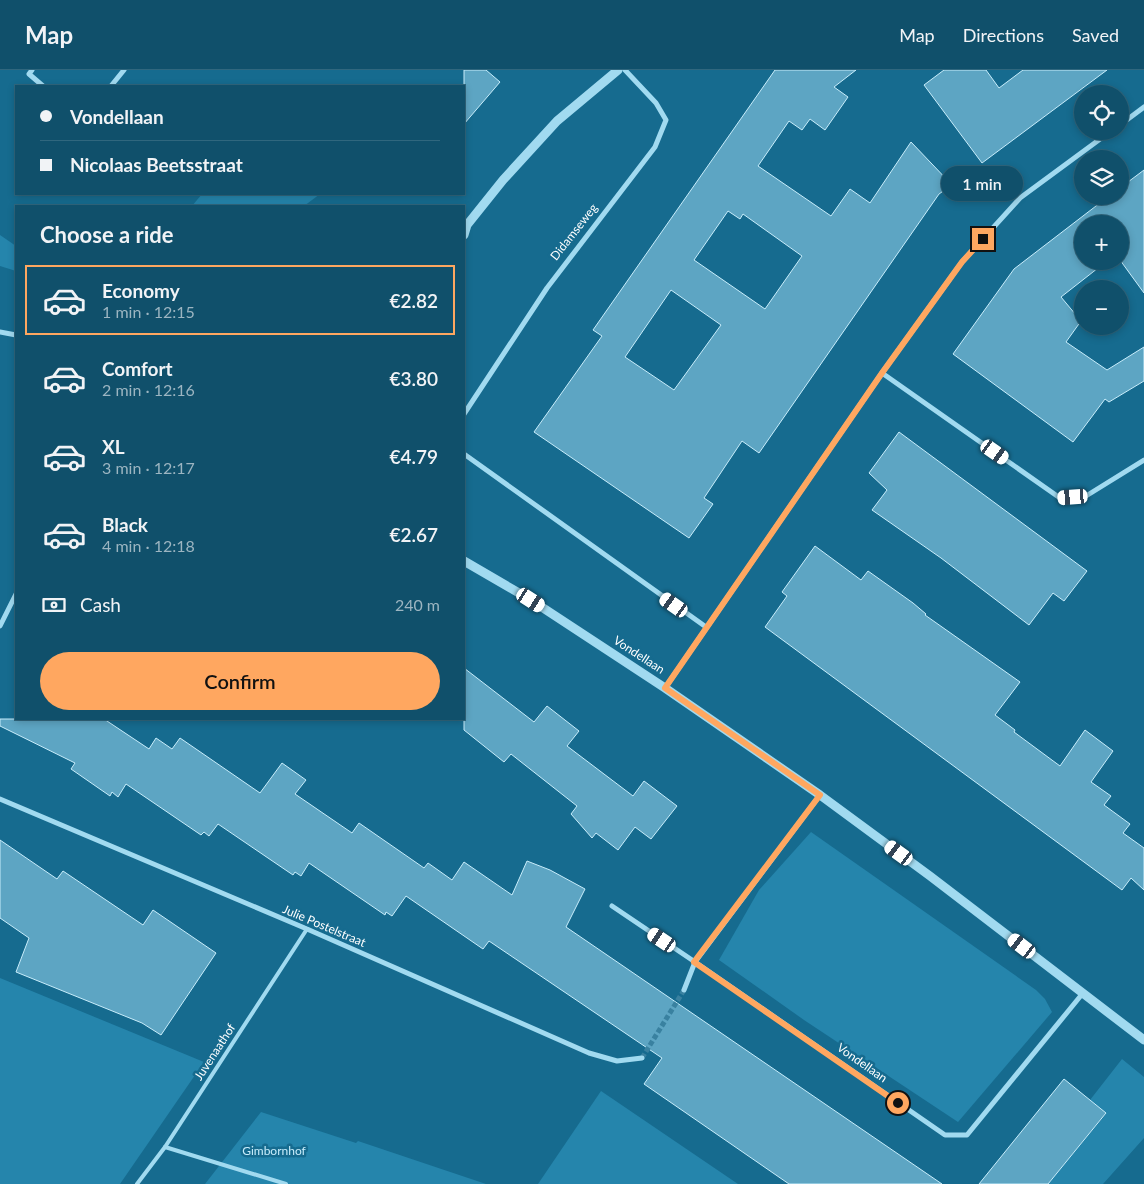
<!DOCTYPE html>
<html lang="en">
<head>
<meta charset="utf-8">
<style>
	:root { --surface:#10506b; --page:#195771; --text:#f1f3f6; --muted:#9cb5c1; --line:#30677e; --accent:#ffa760 }
	body { margin:0; font-family:Lato,sans-serif; background:var(--page); color:var(--text); height:100vh; display:flex; flex-direction:column; font-size:19px; white-space:nowrap }
	* { box-sizing:border-box; margin:0 }
	p { font-size:16px; color:var(--muted) }
	.icon { flex:none; width:28px; height:28px; fill:none; stroke:currentColor; stroke-width:2; stroke-linecap:round; stroke-linejoin:round }
	.map { position:relative; flex:1; overflow:hidden }
	.details { position:absolute; left:15px; top:135px; width:450px; height:515px; display:flex; flex-direction:column; background:var(--surface); border-radius:0px; box-shadow:0 2px 8px #0003,0 0 0 1px var(--line) }
	.details>* { flex:none }
	.guide { position:absolute; left:15px; top:15px; width:450px; height:110px; border-radius:0px; box-shadow:0 2px 8px #0003,0 0 0 1px var(--line); display:grid; align-content:center; height:110px; padding:0 25px; background:var(--surface) }
	.fabs { position:absolute; left:1074px; top:15px; display:grid; gap:10px }
	.fabs a { display:grid; place-items:center; width:55px; height:55px; border-radius:50%; background:var(--surface); box-shadow:0 2px 8px #0003,0 0 0 1px var(--line); font-size:25px }
	.end { position:absolute; width:22px; height:22px; margin:-11px; border:6px solid #ffa760; background:#111; box-shadow:0 0 0 2px #111 }
	.from { border-radius:50% }
	.bubble { position:absolute; height:35px; border-radius:18px; background:var(--surface); box-shadow:0 2px 8px #0003,0 0 0 1px var(--line); font-size:16px; font-weight:600; line-height:35px; text-align:center }
	.car { position:absolute; width:15px; height:30px; margin:-15px -8px; border-radius:6px; box-shadow:0 0 4px 1px #0007; background:linear-gradient(#fff 24%,#345 0 40%,#fff 0 76%,#345 0 86%,#fff 0) }
	.guide b { display:flex; align-items:center; gap:18px; height:48px; font-size:19px }
	.guide b+b { border-top:1px solid var(--line) }
	.guide i { width:12px; height:12px; background:var(--text) }
	ul { padding:0; list-style:none }
	li { display:flex; align-items:center; gap:15px; height:70px; margin:0 10px 8px; padding:0 15px; border:2px solid transparent; border-radius:0px }
	li div { flex:1 }
	li b { display:block; font-size:19px }
	li em { font-style:normal; font-weight:600 }
	li.on { border-color:var(--accent) }
	li>.icon { width:45px; height:45px; stroke-width:1.5 }
	h2 { padding:0 25px; font-size:22px; line-height:60px }
	.pay { display:flex; align-items:center; gap:12px; height:55px; padding:0 25px; font-size:19px }
	.pay p { margin-inline-start:auto }
	.primary-button { display:flex; gap:10px; margin-top:auto; padding:10px 25px }
	.primary-button a { flex:1; height:58px; border-radius:30px; background:var(--accent); color:#111; font-size:20px; font-weight:600; line-height:58px; text-align:center }
	header { display:flex; align-items:center; gap:30px; box-sizing:border-box; height:70px; padding:0 25px; background:var(--surface); border-bottom:1px solid var(--line) }
	header strong { font-size:24px }
	nav { display:flex; gap:28px; margin-inline-start:auto; font-size:18px }
	.map>svg:first-child { display:block }
	.green { fill:#2585ac }
	.building { fill:#5da5c3; stroke:#c8edfb; fill-rule:evenodd }
	.lines { fill:none; stroke-linecap:round; stroke-linejoin:round }
	.minor-tunnel { stroke:#3981a0; stroke-width:5; stroke-dasharray:5 2.5; stroke-linecap:butt }
	.service { stroke:#a1daf0; stroke-width:4 }
	.minor { stroke:#a1daf0; stroke-width:5 }
	.tertiary { stroke:#a1daf0; stroke-width:9 }
	.route { stroke:#ffa760; stroke-width:6 }
	.labels { text-anchor:middle; stroke-width:5; stroke-linejoin:round; paint-order:stroke }
	.street-label { font-size:12px; fill:#fff; stroke:#166b8f }
	.park-label { font-size:12px; fill:#c8edfb; stroke:#166b8f }
</style>
</head>
<body>
<header>
<strong>Map</strong>
<nav><a>Map</a><a>Directions</a><a>Saved</a></nav>
</header>
<div class="map">
<svg width="1144" height="1114" viewBox="0 0 1144 1114">
	<rect width="100%" height="100%" fill="#166b8f"/>
	<g class="green">
		<path d="M 202,124 L 320,124 L 304,136 L 192,136 Z"/>
		<path d="M 0,165 L 16,176 L 16,201 L 0,196 Z"/>
		<path d="M 811,762 L 1036,920 L 1045,929 L 1052,942 L 958,1052 L 804,950 L 719,890 L 759,820 Z"/>
		<path d="M 0,908 L 204,992 L 120,1114 L 0,1114 Z"/>
		<path d="M 1122,989 L 1144,1007 L 1144,1068 L 1103,1114 L 1048,1114 L 1106,1044 L 1090,1030 Z"/>
		<path d="M 601,1021 L 738,1114 L 538,1114 Z"/>
		<path d="M 261,1042 L 356,1073 L 358,1071 L 486,1114 L 205,1114 Z"/>
	</g>
	<g class="building">
		<path d="M 464,0 L 486,0 L 500,12 L 464,54 Z"/>
		<path d="M 775,0 L 856,0 L 834,17 L 848,27 L 825,60 L 810,49 L 802,60 L 789,51 L 758,96 L 831,146 L 850,119 L 870,133 L 911,72 L 952,115 L 939,124 L 759,383 L 742,371 L 704,428 L 713,434 L 689,468 L 534,362 L 602,266 L 593,260 ZM 728,141 L 740,149 L 743,144 L 802,186 L 765,239 L 694,190 ZM 671,220 L 721,255 L 674,320 L 625,287 Z"/>
		<path d="M 944,0 L 986,0 L 999,18 L 1023,0 L 1107,0 L 982,93 L 924,15 Z"/>
		<path d="M 1144,100 L 1144,223 L 1120,190 L 1120,154 L 1082,154 L 1082,191 L 1107,191 L 1061,227 L 1081,251 L 1066,272 L 1107,300 L 1144,277 L 1144,311 L 1109,332 L 1105,329 L 1073,372 L 953,284 L 1014,199 L 1109,126 L 1120,126 L 1120,118 Z"/>
		<path d="M 899,362 L 1087,501 L 1064,531 L 1053,523 L 1029,555 L 941,488 L 872,440 L 887,420 L 869,403 Z"/>
		<path d="M 815,476 L 861,510 L 868,501 L 913,533 L 926,544 L 925,545 L 1020,612 L 995,645 L 1015,660 L 1014,662 L 1060,696 L 1085,660 L 1113,681 L 1091,712 L 1111,726 L 1104,735 L 1130,754 L 1123,763 L 1144,778 L 1144,820 L 1131,808 L 1122,820 L 765,557 L 787,526 L 782,522 Z"/>
		<path d="M 464,598 L 534,652 L 547,636 L 579,661 L 567,676 L 633,726 L 644,711 L 677,736 L 651,769 L 635,757 L 618,780 L 596,763 L 592,768 L 571,744 L 577,736 L 511,684 L 504,692 L 464,660 Z"/>
		<path d="M 0,649 L 104,649 L 149,679 L 156,668 L 172,679 L 180,668 L 260,723 L 282,693 L 306,710 L 295,724 L 352,763 L 359,753 L 424,798 L 428,793 L 452,810 L 464,792 L 512,825 L 527,791 L 550,800 L 585,819 L 566,857 L 942,1114 L 789,1114 L 644,1014 L 662,988 L 489,871 L 483,879 L 406,826 L 392,846 L 386,842 L 385,845 L 309,793 L 301,806 L 295,802 L 293,805 L 218,754 L 209,766 L 204,762 L 201,765 L 126,714 L 118,727 L 112,722 L 110,726 L 71,699 L 75,693 L 0,656 Z"/>
		<path d="M 0,770 L 57,809 L 63,801 L 143,855 L 153,840 L 216,883 L 161,965 L 142,953 L 16,902 L 29,868 L 0,848 Z"/>
		<path d="M 1064,1009 L 1106,1043 L 1048,1114 L 979,1114 Z"/>
	</g>
	<g class="lines">
		<path class="minor-tunnel" d="M 642,988 L 684,920"/>
		<g class="service">
			<path d="M 165,1077 L 286,1114"/>
			<path d="M 137,1114 L 165,1077 L 307,859"/>
		</g>
		<g class="minor">
			<path d="M 32,0 L 29,4 L 43,16"/>
			<path d="M 111,16 L 124,0"/>
			<path d="M 1120,55 L 1144,37"/>
			<path d="M 0,262 L 16,265"/>
			<path d="M 882,303 L 1060,428 L 1086,426 L 1144,390"/>
			<path d="M 464,344 L 547,218 L 655,77 L 666,50 L 656,33 L 625,0"/>
			<path d="M 464,384 L 706,557"/>
			<path d="M 0,556 L 16,524"/>
			<path d="M 665,618 L 882,303 L 962,192 L 1020,128 L 1111,61"/>
			<path d="M 820,725 L 695,892 L 945,1065 L 967,1065 L 1083,923"/>
			<path d="M 0,729 L 307,859 L 589,983 L 617,991 L 642,988"/>
			<path d="M 612,836 L 695,892 L 684,920"/>
		</g>
		<g class="tertiary">
			<path d="M 464,165 L 467,155 L 503,110 L 557,51 L 618,0"/>
			<path d="M 464,491 L 531,530 L 665,618 L 820,725 L 930,806 L 1144,970"/>
		</g>
	</g>
	<g class="lines">
		<path class="route" d="M 898,1033 L 694,892 L 820,725 L 665,618 L 882,303 L 962,192 L 983,169"/>
	</g>
	<g class="labels">
		<g class="street-label">
			<text transform="translate(574 162) rotate(-52)" y="4">Didamseweg</text>
			<text transform="translate(639 585) rotate(33)" y="4">Vondellaan</text>
			<text transform="translate(324 856) rotate(23)" y="4">Julie Postelstraat</text>
			<text transform="translate(215 982) rotate(-57)" y="4">Juvenaathof</text>
			<text transform="translate(862 993) rotate(35)" y="4">Vondellaan</text>
		</g>
		<g class="park-label">
			<text x="274" y="1085">Gimbornhof</text>
		</g>
	</g>
</svg>
<div class="fabs">
<a><svg class="icon" aria-label="locate" viewBox="0 0 24 24"><circle cx="12" cy="12" r="6"/><path d="M12 2v4M12 18v4M2 12h4M18 12h4"/></svg></a>
<a><svg class="icon" aria-label="layers" viewBox="0 0 24 24"><path d="M12 4l9 5-9 5-9-5zM3 14l9 5 9-5"/></svg></a>
<a>+</a>
<a>−</a>
</div>
<i class="end from" style="left:898px;top:1033px"></i>
<i class="end" style="left:983px;top:169px"></i>
<div class="bubble" style="left:941px;top:96px;width:82px">1 min</div>
<i class="car" style="left:995px;top:382px;rotate:125deg"></i>
<i class="car" style="left:1073px;top:427px;rotate:266deg"></i>
<i class="car" style="left:531px;top:530px;rotate:123deg"></i>
<i class="car" style="left:674px;top:535px;rotate:305deg"></i>
<i class="car" style="left:899px;top:783px;rotate:306deg"></i>
<i class="car" style="left:662px;top:870px;rotate:304deg"></i>
<i class="car" style="left:1022px;top:876px;rotate:307deg"></i>
<div class="guide">
<b><i class="from"></i>Vondellaan</b>
<b><i></i>Nicolaas Beetsstraat</b>
</div>
<section class="details">
<h2>Choose a ride</h2>
<ul>
<li class="on"><svg class="icon" aria-label="car" viewBox="0 0 24 24"><path d="M5 17H2v-5l4-1 3-4h7l3 4 3 1v5h-3M9 17h6M6 11h13"/><circle cx="7" cy="17" r="2"/><circle cx="17" cy="17" r="2"/></svg><div><b>Economy</b><p>1 min · 12:15</p></div><em>€2.82</em></li>
<li><svg class="icon" aria-label="car" viewBox="0 0 24 24"><path d="M5 17H2v-5l4-1 3-4h7l3 4 3 1v5h-3M9 17h6M6 11h13"/><circle cx="7" cy="17" r="2"/><circle cx="17" cy="17" r="2"/></svg><div><b>Comfort</b><p>2 min · 12:16</p></div><em>€3.80</em></li>
<li><svg class="icon" aria-label="car" viewBox="0 0 24 24"><path d="M5 17H2v-5l4-1 3-4h7l3 4 3 1v5h-3M9 17h6M6 11h13"/><circle cx="7" cy="17" r="2"/><circle cx="17" cy="17" r="2"/></svg><div><b>XL</b><p>3 min · 12:17</p></div><em>€4.79</em></li>
<li><svg class="icon" aria-label="car" viewBox="0 0 24 24"><path d="M5 17H2v-5l4-1 3-4h7l3 4 3 1v5h-3M9 17h6M6 11h13"/><circle cx="7" cy="17" r="2"/><circle cx="17" cy="17" r="2"/></svg><div><b>Black</b><p>4 min · 12:18</p></div><em>€2.67</em></li>
</ul>
<div class="pay"><svg class="icon" aria-label="cash" viewBox="0 0 24 24"><path d="M3 7h18v10H3z"/><circle cx="12" cy="12" r="2"/></svg>Cash<p>240 m</p></div>
<div class="primary-button"><a>Confirm</a></div>
</section>
</div>
</body>
</html>
